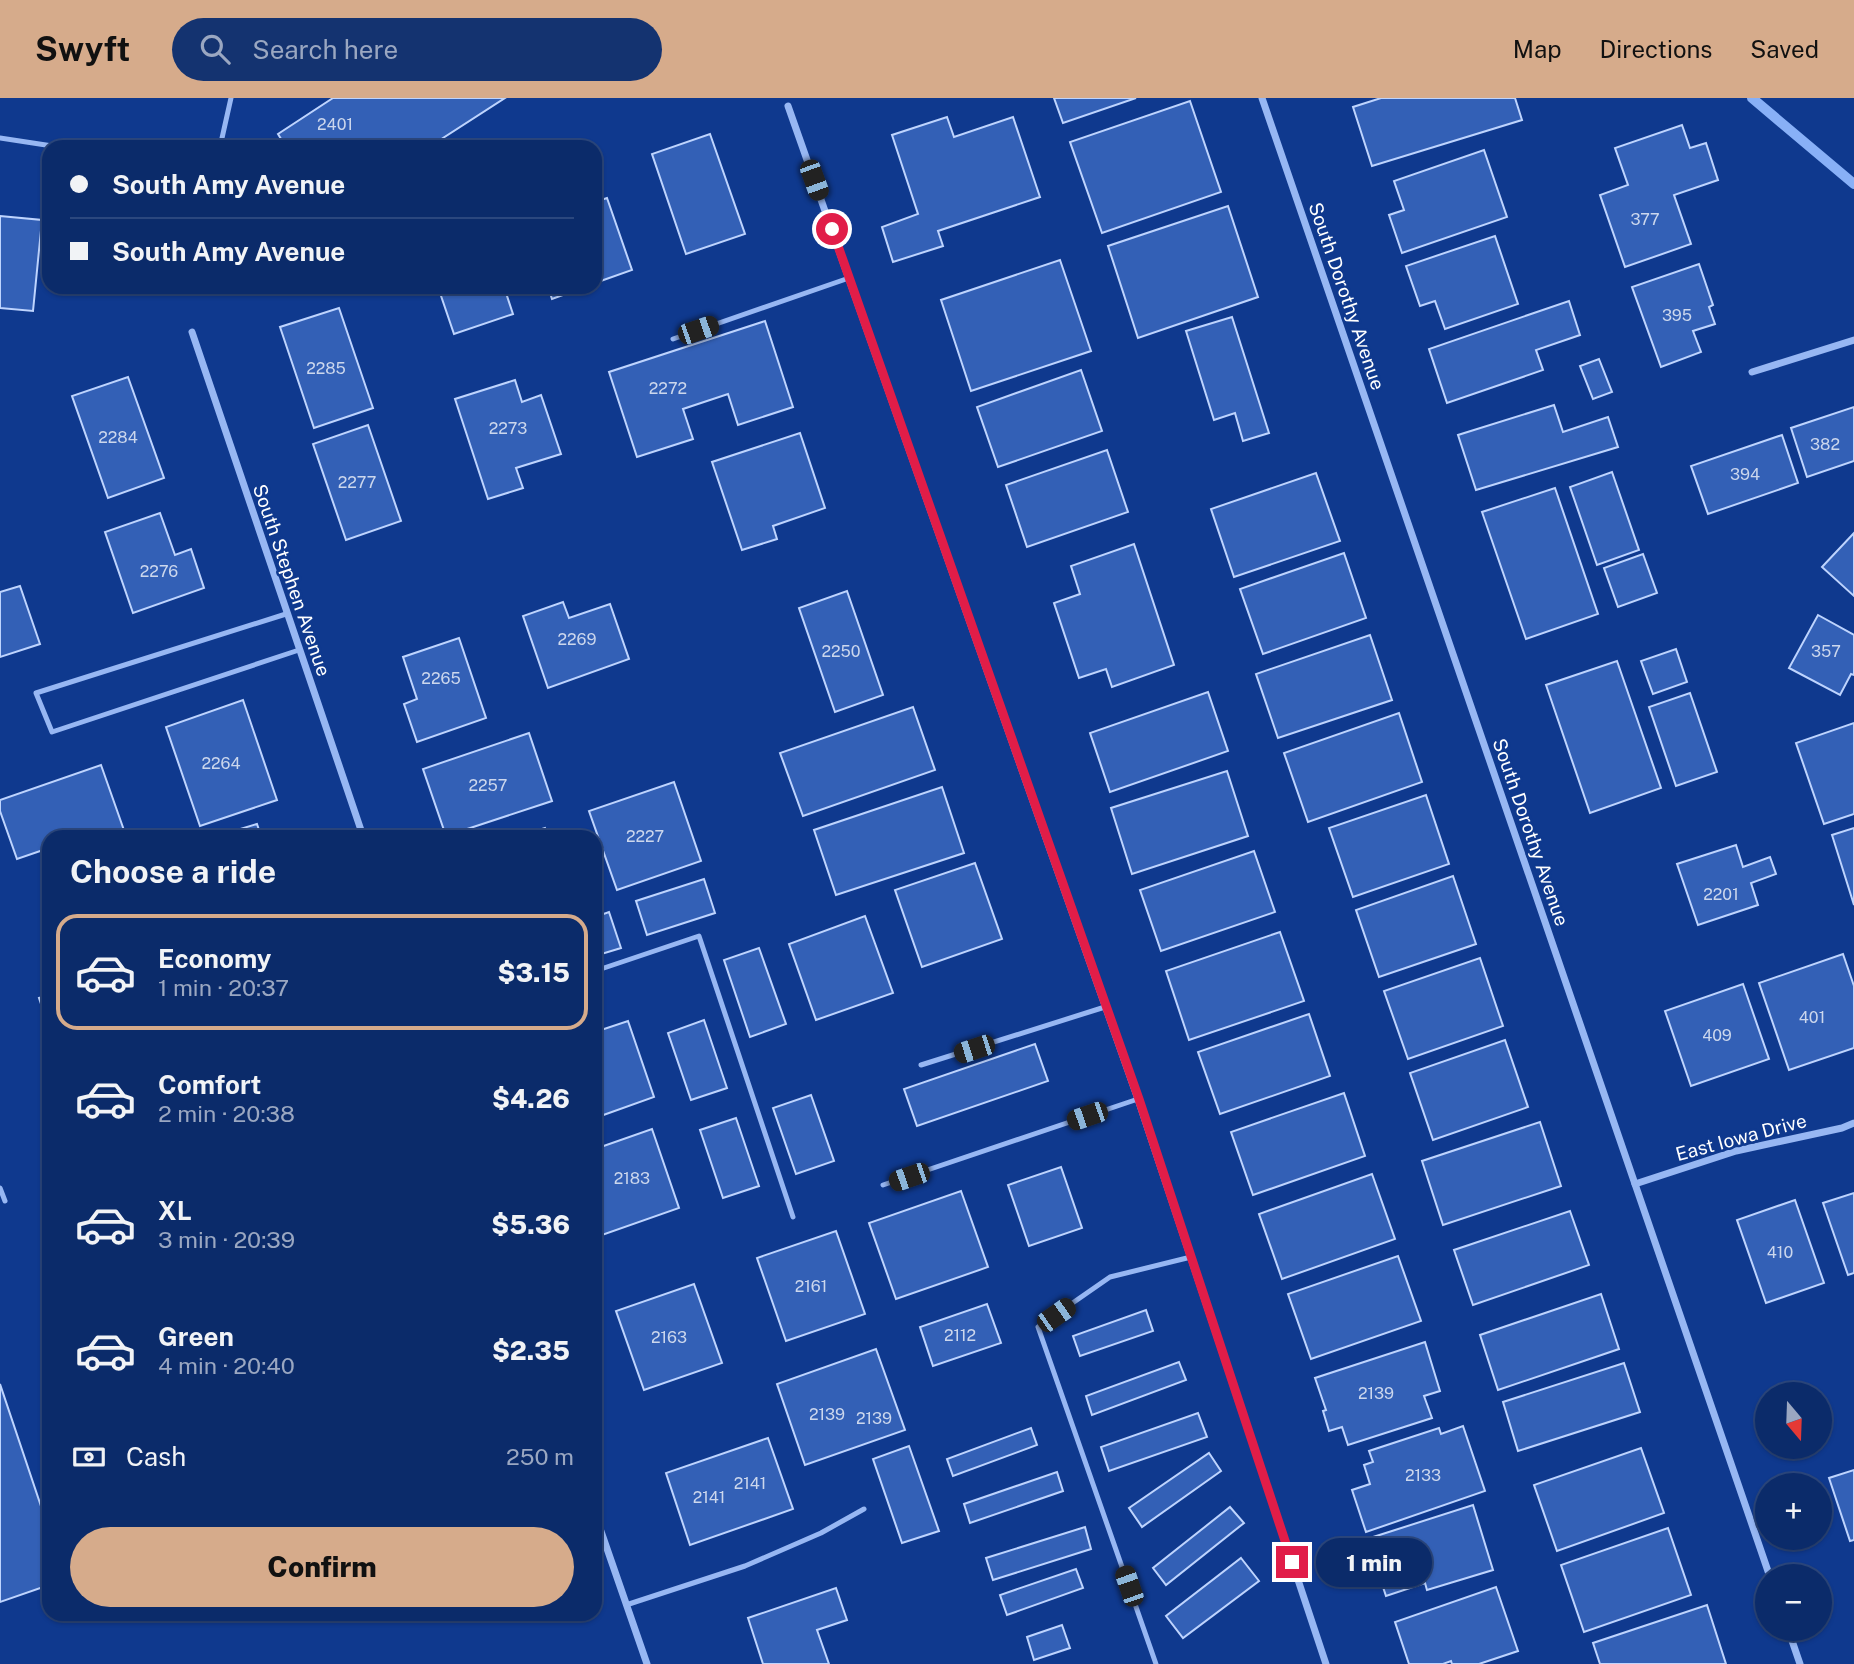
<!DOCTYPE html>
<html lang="en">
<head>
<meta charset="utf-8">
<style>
	:root { --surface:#0b2b6a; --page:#143370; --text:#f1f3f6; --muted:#9aa7c1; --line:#2b477e; --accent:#d6ab8b }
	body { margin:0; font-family:"Public Sans",sans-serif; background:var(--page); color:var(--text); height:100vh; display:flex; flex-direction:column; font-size:26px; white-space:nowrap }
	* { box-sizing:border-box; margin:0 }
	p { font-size:23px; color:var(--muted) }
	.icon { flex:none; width:38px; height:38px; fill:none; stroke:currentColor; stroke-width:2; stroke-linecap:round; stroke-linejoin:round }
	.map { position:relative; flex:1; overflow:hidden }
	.panel { position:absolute; left:42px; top:732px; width:560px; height:791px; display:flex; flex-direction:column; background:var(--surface); border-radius:21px; box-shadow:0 2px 5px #0004,0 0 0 2px var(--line) }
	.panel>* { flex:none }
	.guide { position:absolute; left:42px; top:42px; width:560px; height:154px; border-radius:21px; box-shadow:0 2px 5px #0004,0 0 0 2px var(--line); display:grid; align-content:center; height:154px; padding:0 28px; background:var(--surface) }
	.needle { width:46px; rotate:161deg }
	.buttons { position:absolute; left:1755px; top:1284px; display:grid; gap:14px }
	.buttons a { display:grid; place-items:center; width:77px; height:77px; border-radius:50%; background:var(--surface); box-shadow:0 2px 5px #0004,0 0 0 2px var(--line); font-size:35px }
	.end { position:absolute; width:32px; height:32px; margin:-16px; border:9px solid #e11d48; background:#fff; box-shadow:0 0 0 4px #fff }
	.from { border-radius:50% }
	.bubble { position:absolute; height:49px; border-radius:24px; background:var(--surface); box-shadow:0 2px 5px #0004,0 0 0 2px var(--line); font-size:23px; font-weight:800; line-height:49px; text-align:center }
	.car { position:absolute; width:21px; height:42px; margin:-21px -10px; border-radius:9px; box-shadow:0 0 5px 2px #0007; background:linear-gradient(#222 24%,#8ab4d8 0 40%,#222 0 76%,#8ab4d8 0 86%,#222 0) }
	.guide b { display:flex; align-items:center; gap:24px; height:66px; font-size:26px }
	.guide b+b { border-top:2px solid var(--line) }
	.guide i { width:18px; height:18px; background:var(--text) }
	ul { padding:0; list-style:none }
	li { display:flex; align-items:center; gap:21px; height:116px; margin:0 14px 10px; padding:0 14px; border:4px solid transparent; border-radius:21px }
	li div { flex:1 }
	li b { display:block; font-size:26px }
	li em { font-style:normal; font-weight:800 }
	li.on { border-color:var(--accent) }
	li>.icon { width:63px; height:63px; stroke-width:1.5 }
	h2 { padding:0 28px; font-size:32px; line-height:84px }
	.pay { display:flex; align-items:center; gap:18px; height:77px; padding:0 28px; font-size:26px }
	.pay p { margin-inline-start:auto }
	.primary-button { display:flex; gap:14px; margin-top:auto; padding:14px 28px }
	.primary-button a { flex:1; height:80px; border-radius:42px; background:var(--accent); color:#111; font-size:28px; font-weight:800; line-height:80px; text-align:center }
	header { display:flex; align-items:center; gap:42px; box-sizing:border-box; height:98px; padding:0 35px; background:var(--accent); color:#111 }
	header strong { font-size:33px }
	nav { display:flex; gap:38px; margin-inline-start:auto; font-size:24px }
	.search { width:490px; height:63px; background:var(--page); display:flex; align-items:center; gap:18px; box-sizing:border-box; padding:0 24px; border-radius:38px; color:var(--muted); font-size:26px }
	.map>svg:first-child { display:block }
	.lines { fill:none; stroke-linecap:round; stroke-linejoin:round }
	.stream { stroke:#88b0f7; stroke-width:10 }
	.building { fill:#3360b6; stroke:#bed4fe; stroke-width:2 }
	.lane { stroke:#97b7f3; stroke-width:5 }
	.street { stroke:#97b7f3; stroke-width:7 }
	.route { stroke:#e11d48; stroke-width:9 }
	.labels { text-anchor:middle; stroke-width:5; stroke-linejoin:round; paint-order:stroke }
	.number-label { font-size:16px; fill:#ccd7ed }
	.street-label { font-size:19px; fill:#fff; stroke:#0f398e }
</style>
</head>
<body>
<header>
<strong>Swyft</strong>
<div class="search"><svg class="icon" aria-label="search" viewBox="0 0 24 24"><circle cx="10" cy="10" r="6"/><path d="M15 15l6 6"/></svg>Search here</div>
<nav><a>Map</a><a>Directions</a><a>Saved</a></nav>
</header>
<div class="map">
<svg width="1854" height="1566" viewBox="0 0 1854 1566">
	<rect width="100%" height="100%" fill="#0f398e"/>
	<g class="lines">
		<path class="stream" d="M 1752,0 L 1854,86"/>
	</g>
	<g class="building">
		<path d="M 333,0 L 505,0 L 429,49 L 286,49 L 278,36 Z"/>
		<path d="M 1054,0 L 1136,0 L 1063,25 Z"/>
		<path d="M 1381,0 L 1515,0 L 1522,22 L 1372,68 L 1353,9 Z"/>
		<path d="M 1190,3 L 1221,94 L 1102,135 L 1070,44 Z"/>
		<path d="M 947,19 L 954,39 L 1013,19 L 1040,99 L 938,133 L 943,148 L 893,164 L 882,129 L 918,116 L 892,37 Z"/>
		<path d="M 1682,27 L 1690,50 L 1706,45 L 1718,82 L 1674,97 L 1691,146 L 1625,169 L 1600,97 L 1628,87 L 1615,50 Z"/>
		<path d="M 710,36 L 745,136 L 686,156 L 652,56 Z"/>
		<path d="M 1484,52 L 1507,119 L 1402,155 L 1389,117 L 1404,112 L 1394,83 Z"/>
		<path d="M 607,100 L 632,172 L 595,185 L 595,104 Z"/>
		<path d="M 1228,108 L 1258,199 L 1138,240 L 1108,148 Z"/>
		<path d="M 0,118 L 42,122 L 33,213 L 0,210 Z"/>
		<path d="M 1495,138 L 1518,206 L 1445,231 L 1435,203 L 1420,208 L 1406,168 Z"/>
		<path d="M 1060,162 L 1091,253 L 971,293 L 941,202 Z"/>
		<path d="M 1699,166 L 1713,207 L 1709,209 L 1715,226 L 1693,233 L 1701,254 L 1661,269 L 1632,189 Z"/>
		<path d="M 438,189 L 504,189 L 513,216 L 454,236 Z"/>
		<path d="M 548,189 L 585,189 L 552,201 Z"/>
		<path d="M 1569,203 L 1580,237 L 1536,252 L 1543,272 L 1447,305 L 1429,251 Z"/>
		<path d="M 339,210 L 373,310 L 314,330 L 280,229 Z"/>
		<path d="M 1232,219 L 1269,335 L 1243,343 L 1235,315 L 1214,322 L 1186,233 Z"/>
		<path d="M 765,223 L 793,309 L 738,327 L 728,296 L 683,311 L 693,341 L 637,359 L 609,274 Z"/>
		<path d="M 1599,261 L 1612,294 L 1593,301 L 1580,268 Z"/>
		<path d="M 1081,272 L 1102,333 L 998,369 L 977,309 Z"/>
		<path d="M 128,279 L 164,380 L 108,400 L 72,298 Z"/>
		<path d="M 515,282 L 522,304 L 541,297 L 561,356 L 516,370 L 523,390 L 488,401 L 455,301 Z"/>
		<path d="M 1554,307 L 1563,334 L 1608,319 L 1618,349 L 1476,392 L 1458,337 Z"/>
		<path d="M 1854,309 L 1854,363 L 1807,379 L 1791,330 Z"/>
		<path d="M 368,327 L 401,423 L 346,442 L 313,346 Z"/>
		<path d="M 800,335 L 825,410 L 773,428 L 777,441 L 742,452 L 712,364 Z"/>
		<path d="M 1782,337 L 1798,385 L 1708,416 L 1691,368 Z"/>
		<path d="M 1107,352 L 1128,414 L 1027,449 L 1006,387 Z"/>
		<path d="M 1612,374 L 1639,452 L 1597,467 L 1570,389 Z"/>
		<path d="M 1316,375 L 1340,443 L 1234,479 L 1211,411 Z"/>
		<path d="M 1555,390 L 1598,516 L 1526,541 L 1482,414 Z"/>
		<path d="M 160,415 L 175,457 L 191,451 L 204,490 L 133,515 L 105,434 Z"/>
		<path d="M 1854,435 L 1854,498 L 1822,469 Z"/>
		<path d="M 1134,446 L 1174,567 L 1112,589 L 1106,571 L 1079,580 L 1054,505 L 1080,496 L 1071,468 Z"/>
		<path d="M 1344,455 L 1366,520 L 1263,556 L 1240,491 Z"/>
		<path d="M 1643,456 L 1657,495 L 1618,509 L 1604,470 Z"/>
		<path d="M 20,488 L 40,546 L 0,559 L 0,494 Z"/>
		<path d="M 847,493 L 883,597 L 835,614 L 799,510 Z"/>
		<path d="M 563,504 L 569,520 L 610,506 L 629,561 L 548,590 L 523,518 Z"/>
		<path d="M 1818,517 L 1854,537 L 1854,577 L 1851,576 L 1840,597 L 1789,570 Z"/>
		<path d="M 1370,537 L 1392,602 L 1278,640 L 1256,576 Z"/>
		<path d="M 459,540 L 486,620 L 417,644 L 404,606 L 417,601 L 403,559 Z"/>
		<path d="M 1676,551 L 1687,584 L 1653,596 L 1641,563 Z"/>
		<path d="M 1617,563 L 1661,690 L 1590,715 L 1546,587 Z"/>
		<path d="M 1208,594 L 1228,653 L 1110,694 L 1090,635 Z"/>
		<path d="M 1690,595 L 1717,674 L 1676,688 L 1649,609 Z"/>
		<path d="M 243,602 L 277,702 L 200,728 L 166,629 Z"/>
		<path d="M 913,609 L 935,672 L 803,718 L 780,655 Z"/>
		<path d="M 1399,615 L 1422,684 L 1308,724 L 1284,655 Z"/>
		<path d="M 1854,625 L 1854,716 L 1824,726 L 1796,645 Z"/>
		<path d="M 529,635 L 552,703 L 446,738 L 423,671 Z"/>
		<path d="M 101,667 L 126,738 L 49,738 L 49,750 L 17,761 L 0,713 L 0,702 Z"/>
		<path d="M 1227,673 L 1248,738 L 1132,776 L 1111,710 Z"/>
		<path d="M 674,684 L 701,763 L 617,792 L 589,713 Z"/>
		<path d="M 942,689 L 964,755 L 836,797 L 814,732 Z"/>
		<path d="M 1426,697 L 1449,766 L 1353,799 L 1329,730 Z"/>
		<path d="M 257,726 L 261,738 L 217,738 Z"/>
		<path d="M 545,730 L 548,738 L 520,738 Z"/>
		<path d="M 1854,730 L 1854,807 L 1832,737 Z"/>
		<path d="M 1736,747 L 1743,769 L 1770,759 L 1776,776 L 1751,785 L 1758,807 L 1698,827 L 1677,766 Z"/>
		<path d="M 1254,753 L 1275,814 L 1161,853 L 1140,792 Z"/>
		<path d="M 975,765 L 1002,841 L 922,869 L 895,792 Z"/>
		<path d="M 1453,778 L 1476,846 L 1379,879 L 1356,812 Z"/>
		<path d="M 704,781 L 715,815 L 647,837 L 636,803 Z"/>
		<path d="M 609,814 L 621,850 L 595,858 L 595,819 Z"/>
		<path d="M 865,818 L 893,895 L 816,922 L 789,846 Z"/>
		<path d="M 1280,834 L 1304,903 L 1189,942 L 1166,873 Z"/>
		<path d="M 759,850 L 786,926 L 750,939 L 724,862 Z"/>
		<path d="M 1843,856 L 1854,888 L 1854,950 L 1789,972 L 1759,885 Z"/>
		<path d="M 1480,860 L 1503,928 L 1408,961 L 1384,893 Z"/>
		<path d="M 1743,886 L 1769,961 L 1691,988 L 1665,913 Z"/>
		<path d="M 49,897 L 49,930 L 39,900 Z"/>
		<path d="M 1309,916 L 1330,978 L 1220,1016 L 1198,954 Z"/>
		<path d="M 704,922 L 727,990 L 691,1002 L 668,935 Z"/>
		<path d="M 628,923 L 654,999 L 595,1020 L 595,934 Z"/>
		<path d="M 1505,942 L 1528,1009 L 1433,1042 L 1410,975 Z"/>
		<path d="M 1035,946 L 1048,983 L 917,1028 L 904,991 Z"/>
		<path d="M 1344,995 L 1365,1058 L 1253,1097 L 1231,1034 Z"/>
		<path d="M 811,997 L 834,1063 L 796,1076 L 773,1010 Z"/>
		<path d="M 736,1020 L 759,1088 L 723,1100 L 700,1032 Z"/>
		<path d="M 1540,1024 L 1561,1088 L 1443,1127 L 1422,1063 Z"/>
		<path d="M 652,1031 L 679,1110 L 602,1137 L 595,1117 L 595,1051 Z"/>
		<path d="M 1061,1069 L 1082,1130 L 1029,1148 L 1008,1087 Z"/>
		<path d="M 1372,1076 L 1395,1141 L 1282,1181 L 1259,1116 Z"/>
		<path d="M 961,1093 L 988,1169 L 896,1201 L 869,1125 Z"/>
		<path d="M 1854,1095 L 1854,1175 L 1848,1177 L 1823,1105 Z"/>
		<path d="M 1795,1102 L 1824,1185 L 1766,1205 L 1737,1122 Z"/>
		<path d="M 1570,1113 L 1589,1167 L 1473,1207 L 1454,1152 Z"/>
		<path d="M 836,1133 L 865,1216 L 786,1243 L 757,1160 Z"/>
		<path d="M 1398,1158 L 1421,1223 L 1311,1261 L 1288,1196 Z"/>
		<path d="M 694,1186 L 722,1265 L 644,1292 L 616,1213 Z"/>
		<path d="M 1601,1196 L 1619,1251 L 1498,1292 L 1480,1237 Z"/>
		<path d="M 987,1206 L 1001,1245 L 933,1268 L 920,1229 Z"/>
		<path d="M 1146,1212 L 1153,1233 L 1080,1258 L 1073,1238 Z"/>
		<path d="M 1425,1244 L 1440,1293 L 1424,1298 L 1432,1320 L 1348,1347 L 1342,1329 L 1329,1333 L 1323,1313 L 1326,1312 L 1315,1280 Z"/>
		<path d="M 876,1251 L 905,1332 L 805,1367 L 777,1286 Z"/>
		<path d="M 1179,1264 L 1186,1282 L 1092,1317 L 1086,1298 Z"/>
		<path d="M 1624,1265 L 1640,1314 L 1518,1353 L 1503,1304 Z"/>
		<path d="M 0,1286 L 49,1432 L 49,1487 L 0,1504 Z"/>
		<path d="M 1198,1315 L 1207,1339 L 1109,1373 L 1101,1349 Z"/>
		<path d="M 1463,1328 L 1485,1393 L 1366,1434 L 1352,1392 L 1370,1386 L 1364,1367 L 1373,1364 L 1369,1353 L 1439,1330 L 1441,1336 Z"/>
		<path d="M 1031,1330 L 1037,1347 L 953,1378 L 947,1361 Z"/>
		<path d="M 768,1340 L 793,1411 L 690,1447 L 666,1375 Z"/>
		<path d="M 909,1348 L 939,1433 L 902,1445 L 873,1361 Z"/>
		<path d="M 1641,1350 L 1664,1415 L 1557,1453 L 1534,1387 Z"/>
		<path d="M 1209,1355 L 1221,1373 L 1142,1429 L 1129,1410 Z"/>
		<path d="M 1854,1372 L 1854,1442 L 1850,1443 L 1829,1380 Z"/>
		<path d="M 1057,1374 L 1063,1393 L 970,1425 L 964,1406 Z"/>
		<path d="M 1473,1407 L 1493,1472 L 1427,1492 L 1425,1485 L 1386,1498 L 1367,1441 Z"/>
		<path d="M 1230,1409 L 1244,1425 L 1166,1487 L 1153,1470 Z"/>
		<path d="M 1085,1429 L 1091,1451 L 993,1482 L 986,1460 Z"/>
		<path d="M 1668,1430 L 1691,1497 L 1584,1534 L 1561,1467 Z"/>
		<path d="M 1241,1460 L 1259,1483 L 1183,1540 L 1166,1518 Z"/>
		<path d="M 1076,1471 L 1083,1490 L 1007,1517 L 1000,1497 Z"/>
		<path d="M 1496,1489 L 1518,1553 L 1479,1566 L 1452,1566 L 1451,1563 L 1443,1566 L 1409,1566 L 1395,1524 Z"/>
		<path d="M 836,1490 L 847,1522 L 817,1532 L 829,1566 L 763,1566 L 748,1520 Z"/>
		<path d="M 1707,1507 L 1726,1566 L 1600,1566 L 1593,1545 Z"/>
		<path d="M 1062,1527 L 1070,1550 L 1034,1562 L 1027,1539 Z"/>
	</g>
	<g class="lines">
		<g class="lane">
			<path d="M 0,40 L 59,49"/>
			<path d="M 220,49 L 231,0"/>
			<path d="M 673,241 L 849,180"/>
			<path d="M 286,516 L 36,595 L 52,634 L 299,552"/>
			<path d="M 595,873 L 699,838 L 793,1119"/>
			<path d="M 921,967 L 1105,909"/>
			<path d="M 883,1087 L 1138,1001"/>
			<path d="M 0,1090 L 5,1103"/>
			<path d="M 626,1507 L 745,1468 L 821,1435 L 864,1411"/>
			<path d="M 1156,1566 L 1038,1229 L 1110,1179 L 1191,1159"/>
		</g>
		<g class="street">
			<path d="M 1262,0 L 1770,1479"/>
			<path d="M 788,8 L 1138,1001 L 1326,1566"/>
			<path d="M 192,234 L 363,738"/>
			<path d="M 1752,274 L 1854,242"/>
			<path d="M 1635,1086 L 1736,1053 L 1842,1030 L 1854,1025"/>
			<path d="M 595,1416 L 647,1566"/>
			<path d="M 1788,1531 L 1800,1566"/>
		</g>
	</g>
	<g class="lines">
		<path class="route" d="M 832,131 L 1139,1001 L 1292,1464"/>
	</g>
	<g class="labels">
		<g class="number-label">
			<text x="335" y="32">2401</text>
			<text x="1645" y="127">377</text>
			<text x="1677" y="223">395</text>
			<text x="326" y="276">2285</text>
			<text x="668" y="296">2272</text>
			<text x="508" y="336">2273</text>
			<text x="118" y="345">2284</text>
			<text x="1825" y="352">382</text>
			<text x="1745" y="382">394</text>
			<text x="357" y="390">2277</text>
			<text x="159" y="479">2276</text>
			<text x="577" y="547">2269</text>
			<text x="841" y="559">2250</text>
			<text x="1826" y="559">357</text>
			<text x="441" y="586">2265</text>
			<text x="221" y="671">2264</text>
			<text x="488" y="693">2257</text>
			<text x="645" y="744">2227</text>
			<text x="1721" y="802">2201</text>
			<text x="1812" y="925">401</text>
			<text x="1717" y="943">409</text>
			<text x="632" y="1086">2183</text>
			<text x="1780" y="1160">410</text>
			<text x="811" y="1194">2161</text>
			<text x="960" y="1243">2112</text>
			<text x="669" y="1245">2163</text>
			<text x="1376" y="1301">2139</text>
			<text x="827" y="1322">2139</text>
			<text x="874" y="1326">2139</text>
			<text x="1423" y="1383">2133</text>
			<text x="750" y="1391">2141</text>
			<text x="709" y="1405">2141</text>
		</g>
		<g class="street-label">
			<text transform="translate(1347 198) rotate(71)" y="7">South Dorothy Avenue</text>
			<text transform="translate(292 482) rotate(71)" y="7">South Stephen Avenue</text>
			<text transform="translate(1531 734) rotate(71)" y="7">South Dorothy Avenue</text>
			<text transform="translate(1741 1039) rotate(-15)" y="7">East Iowa Drive</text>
		</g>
	</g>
</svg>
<div class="buttons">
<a><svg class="needle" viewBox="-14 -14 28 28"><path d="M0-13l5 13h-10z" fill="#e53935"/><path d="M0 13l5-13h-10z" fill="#9aa7c1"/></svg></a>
<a>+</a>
<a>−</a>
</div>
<i class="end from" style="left:832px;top:131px"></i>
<i class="end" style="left:1292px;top:1464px"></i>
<div class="bubble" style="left:1316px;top:1440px;width:116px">1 min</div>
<i class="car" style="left:814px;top:82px;rotate:160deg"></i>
<i class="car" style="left:698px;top:232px;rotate:71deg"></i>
<i class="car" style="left:974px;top:951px;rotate:252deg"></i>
<i class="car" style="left:1087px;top:1018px;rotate:251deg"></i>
<i class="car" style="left:909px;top:1079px;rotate:251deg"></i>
<i class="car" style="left:1056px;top:1217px;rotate:55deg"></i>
<i class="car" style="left:1129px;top:1488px;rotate:341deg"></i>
<div class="guide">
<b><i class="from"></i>South Amy Avenue</b>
<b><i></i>South Amy Avenue</b>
</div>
<section class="panel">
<h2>Choose a ride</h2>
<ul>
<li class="on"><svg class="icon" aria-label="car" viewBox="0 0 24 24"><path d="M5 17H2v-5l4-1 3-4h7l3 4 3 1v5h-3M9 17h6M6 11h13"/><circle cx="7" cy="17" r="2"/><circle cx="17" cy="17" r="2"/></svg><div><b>Economy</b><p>1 min · 20:37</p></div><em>$3.15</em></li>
<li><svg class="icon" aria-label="car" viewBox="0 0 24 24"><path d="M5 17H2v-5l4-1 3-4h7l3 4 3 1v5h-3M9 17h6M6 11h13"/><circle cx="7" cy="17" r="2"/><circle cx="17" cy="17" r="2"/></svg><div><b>Comfort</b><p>2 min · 20:38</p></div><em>$4.26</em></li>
<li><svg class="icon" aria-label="car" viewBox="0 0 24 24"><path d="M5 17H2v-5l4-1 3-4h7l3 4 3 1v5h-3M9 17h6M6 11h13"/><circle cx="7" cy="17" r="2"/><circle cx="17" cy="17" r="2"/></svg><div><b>XL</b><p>3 min · 20:39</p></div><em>$5.36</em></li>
<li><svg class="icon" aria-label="car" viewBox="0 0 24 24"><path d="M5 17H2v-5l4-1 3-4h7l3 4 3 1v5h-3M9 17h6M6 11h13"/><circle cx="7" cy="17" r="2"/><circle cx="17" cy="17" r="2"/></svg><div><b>Green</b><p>4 min · 20:40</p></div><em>$2.35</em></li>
</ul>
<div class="pay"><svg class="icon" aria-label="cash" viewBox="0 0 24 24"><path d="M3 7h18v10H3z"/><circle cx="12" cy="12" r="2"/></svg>Cash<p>250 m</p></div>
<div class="primary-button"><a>Confirm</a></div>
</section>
</div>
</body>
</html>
